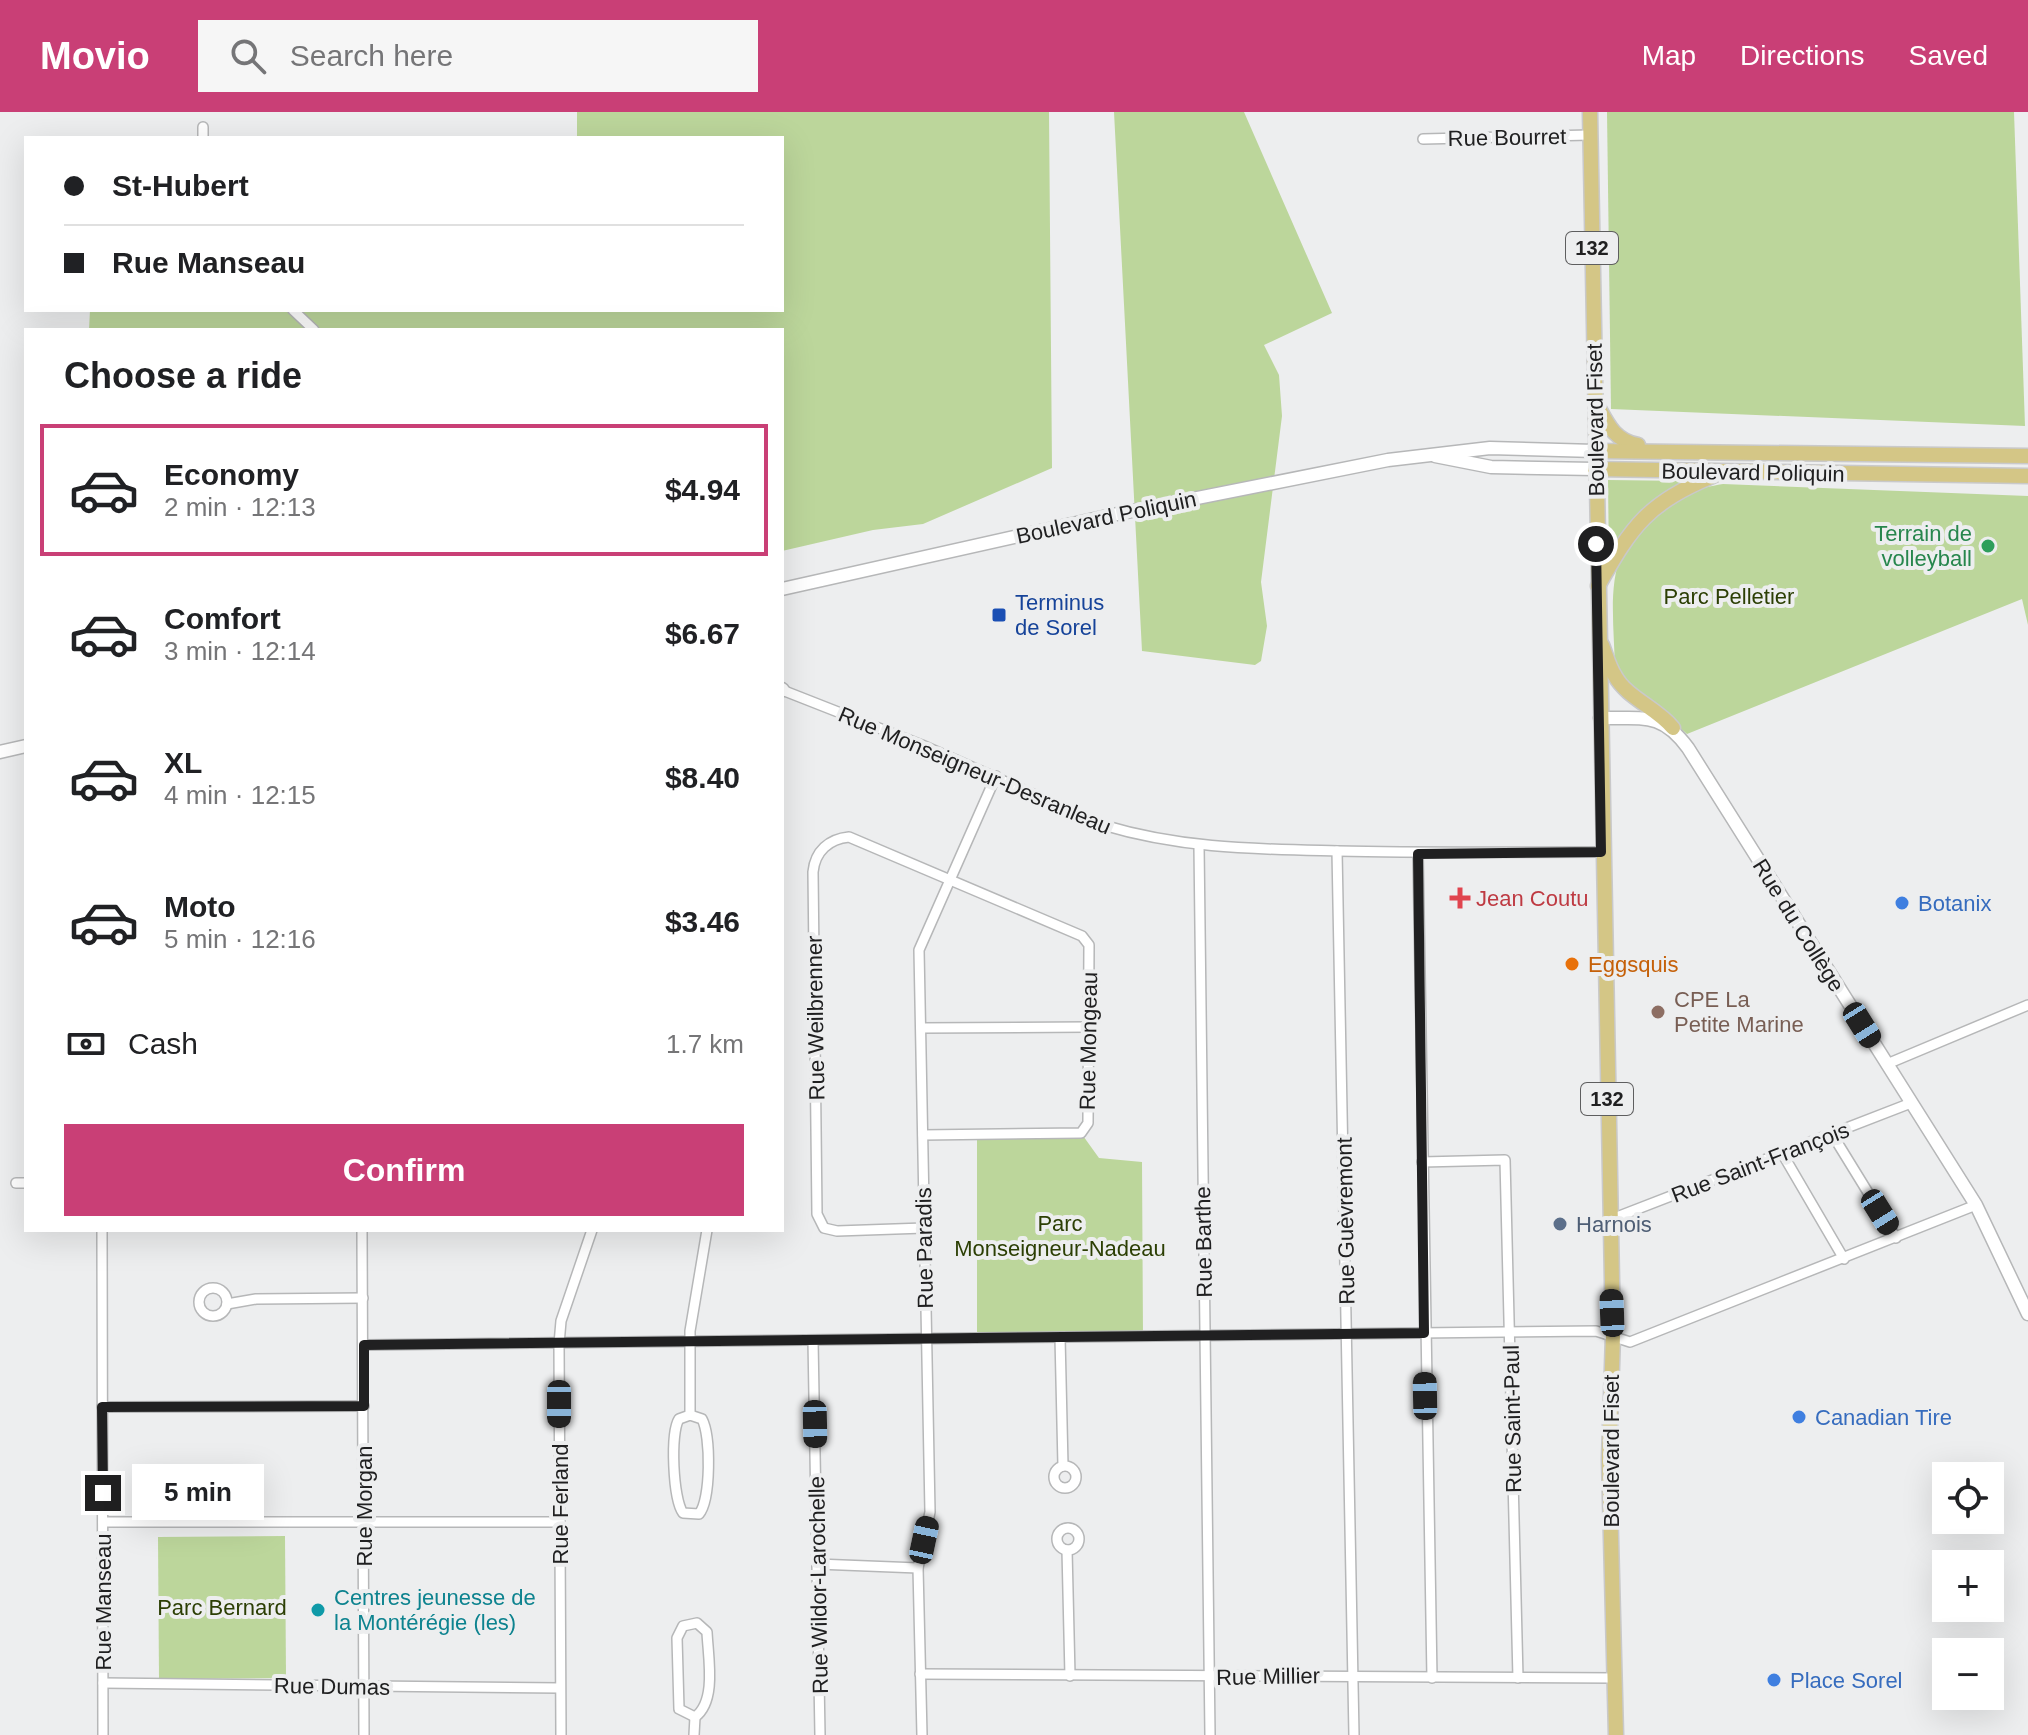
<!DOCTYPE html>
<html lang="en">
<head>
<meta charset="utf-8">
<style>
	:root { --surface:#fff; --page:#f6f6f6; --text:#202124; --muted:#757577; --line:#e0e0e0; --accent:#c93f76 }
	body { margin:0; font-family:Helvetica,sans-serif; background:var(--page); color:var(--text); height:100vh; display:flex; flex-direction:column; font-size:30px; white-space:nowrap }
	* { box-sizing:border-box; margin:0 }
	p { font-size:26px; color:var(--muted) }
	.icon { flex:none; width:44px; height:44px; fill:none; stroke:currentColor; stroke-width:2; stroke-linecap:round; stroke-linejoin:round }
	.map { position:relative; flex:1; overflow:hidden }
	.sheet { position:absolute; left:24px; top:216px; width:760px; height:904px; display:flex; flex-direction:column; background:var(--surface); border-radius:0px; box-shadow:0 8px 32px #0002 }
	.sheet>* { flex:none }
	.hud { position:absolute; left:24px; top:24px; width:760px; height:176px; border-radius:0px; box-shadow:0 8px 32px #0002; display:grid; align-content:center; height:176px; padding:0 40px; background:var(--surface) }
	.fabs { position:absolute; left:1932px; top:1350px; display:grid; gap:16px }
	.fabs a { display:grid; place-items:center; width:72px; height:72px; border-radius:0px; background:var(--surface); box-shadow:0 8px 32px #0002; font-size:40px }
	.end { position:absolute; width:36px; height:36px; margin:-18px; border:10px solid #202021; background:#fff; box-shadow:0 0 0 4px #fff }
	.from { border-radius:50% }
	.bubble { position:absolute; height:56px; border-radius:0px; background:var(--surface); box-shadow:0 8px 32px #0002; font-size:26px; font-weight:800; line-height:56px; text-align:center }
	.car { position:absolute; width:24px; height:48px; margin:-24px -12px; border-radius:10px; box-shadow:0 0 6px 2px #0007; background:linear-gradient(#222 24%,#8ab4d8 0 40%,#222 0 76%,#8ab4d8 0 86%,#222 0) }
	.hud b { display:flex; align-items:center; gap:28px; height:76px; font-size:30px }
	.hud b+b { border-top:2px solid var(--line) }
	.hud i { width:20px; height:20px; background:var(--text) }
	ul { padding:0; list-style:none }
	li { display:flex; align-items:center; gap:24px; height:132px; margin:0 16px 12px; padding:0 24px; border:4px solid transparent; border-radius:0px }
	li div { flex:1 }
	li b { display:block; font-size:30px }
	li em { font-style:normal; font-weight:800 }
	li.current { border-color:var(--accent) }
	li>.icon { width:72px; height:72px; stroke-width:1.5 }
	h2 { padding:0 40px; font-size:36px; line-height:96px }
	.pay { display:flex; align-items:center; gap:20px; height:88px; padding:0 40px; font-size:30px }
	.pay p { margin-inline-start:auto }
	.primary-button { display:flex; gap:16px; margin-top:auto; padding:16px 40px }
	.primary-button a { flex:1; height:92px; border-radius:0px; background:var(--accent); color:#fff; font-size:32px; font-weight:800; line-height:92px; text-align:center }
	header { display:flex; align-items:center; gap:48px; box-sizing:border-box; height:112px; padding:0 40px; background:var(--accent); color:#fff }
	header strong { font-size:38px }
	nav { display:flex; gap:44px; margin-inline-start:auto; font-size:28px }
	.search { width:560px; height:72px; background:var(--page); display:flex; align-items:center; gap:20px; box-sizing:border-box; padding:0 28px; border-radius:0px; color:var(--muted); font-size:30px }
	.map>svg:first-child { display:block }
	.green { fill:#bcd69b }
	.lines { fill:none; stroke-linecap:round; stroke-linejoin:round }
	.street-casing { stroke:#b6b7b8; stroke-width:12 }
	.secondary-casing { stroke:#b6b7b8; stroke-width:15 }
	.primary-casing { stroke:#c9c9ca; stroke-width:17 }
	.street { stroke:#fff; stroke-width:9 }
	.secondary { stroke:#fff; stroke-width:12 }
	.primary { stroke:#d4c686; stroke-width:14 }
	.route { stroke:#202021; stroke-width:10 }
	.leisure-dot { fill:#2e9e5b; stroke:#edeeef; stroke-width:3 }
	.transit-dot { fill:#1a4fb4; stroke:#edeeef; stroke-width:3 }
	.health-dot { fill:#e0444e; stroke:#edeeef; stroke-width:3 }
	.shop-dot { fill:#3f7fe0; stroke:#edeeef; stroke-width:3 }
	.food-dot { fill:#e8710a; stroke:#edeeef; stroke-width:3 }
	.education-dot { fill:#8d6e63; stroke:#edeeef; stroke-width:3 }
	.service-dot { fill:#5c6f8a; stroke:#edeeef; stroke-width:3 }
	.culture-dot { fill:#0f9aa8; stroke:#edeeef; stroke-width:3 }
	.labels { text-anchor:middle; stroke-width:8; stroke-linejoin:round; paint-order:stroke }
	.shield { fill:#edeeef; stroke:#5e5e5f; stroke-width:2 }
	.shield-label { font-size:20px; font-weight:bold; fill:#202021 }
	.street-label { font-size:22px; fill:#202021; stroke:#edeeef }
	.leisure-label { font-size:22px; fill:#27864d; stroke:#edeeef; text-anchor:end }
	.park-label { font-size:22px; fill:#2c3f04; stroke:#edeeef }
	.transit-label { font-size:22px; fill:#164399; stroke:#edeeef; text-anchor:start }
	.health-label { font-size:22px; fill:#be3a42; stroke:#edeeef; text-anchor:start }
	.shop-label { font-size:22px; fill:#366cbe; stroke:#edeeef; text-anchor:start }
	.food-label { font-size:22px; fill:#c56008; stroke:#edeeef; text-anchor:start }
	.education-label { font-size:22px; fill:#785e54; stroke:#edeeef; text-anchor:start }
	.service-label { font-size:22px; fill:#4e5e75; stroke:#edeeef; text-anchor:start }
	.culture-label { font-size:22px; fill:#0d838f; stroke:#edeeef; text-anchor:start }
</style>
</head>
<body>
<header>
<strong>Movio</strong>
<div class="search"><svg class="icon" aria-label="search" viewBox="0 0 24 24"><circle cx="10" cy="10" r="6"/><path d="M15 15l6 6"/></svg>Search here</div>
<nav><a>Map</a><a>Directions</a><a>Saved</a></nav>
</header>
<div class="map">
<svg width="2028" height="1623" viewBox="0 0 2028 1623">
	<rect width="100%" height="100%" fill="#edeeef"/>
	<g class="green">
		<path d="M 577,0 L 1049,0 L 1052,356 L 923,412 L 873,418 L 782,439 L 782,218 L 89,218 L 90,198 L 782,198 L 782,26 L 577,26 Z"/>
		<path d="M 1114,0 L 1244,0 L 1332,201 L 1264,233 L 1279,263 L 1282,304 L 1261,470 L 1267,514 L 1261,549 L 1255,553 L 1142,539 Z"/>
		<path d="M 1607,0 L 2014,0 L 2025,314 L 1611,297 Z"/>
		<path d="M 1608,368 L 1688,369 L 1609,449 Z"/>
		<path d="M 1723,372 L 2028,384 L 2028,513 L 2022,487 L 1687,622 L 1615,559 C 1614,496 1600,435 1660,397 C 1682,383 1697,376 1723,372 Z"/>
		<path d="M 1081,1021 L 1099,1046 L 1142,1050 L 1143,1224 L 977,1226 L 977,1023 Z"/>
		<path d="M 285,1424 L 286,1566 L 159,1567 L 158,1425 Z"/>
	</g>
	<g class="lines">
		<g class="street-casing">
			<g id="street">
				<path d="M 203,15 L 203,26"/>
				<path d="M 1423,27 L 1590,23"/>
				<path d="M 293,198 L 314,218"/>
				<path d="M 782,578 L 922,633 L 1103,713 C 1183,737 1256,737 1338,739 C 1426,741 1513,740 1601,740"/>
				<path d="M 1199,734 L 1210,1623"/>
				<path d="M 1337,739 L 1354,1623"/>
				<path d="M 1418,742 L 1432,1566"/>
				<path d="M 921,916 L 1088,915"/>
				<path d="M 1887,952 L 2028,893"/>
				<path d="M 1832,1022 L 1896,1126"/>
				<path d="M 923,1023 L 1081,1021 L 1088,1011 L 1089,833 L 1082,824 L 849,725 C 829,727 815,739 813,760 L 817,1102 L 824,1116 L 837,1119 L 924,1116"/>
				<path d="M 1782,1041 L 1844,1147"/>
				<path d="M 1422,1050 L 1505,1048 L 1518,1566"/>
				<path d="M 16,1071 L 26,1071"/>
				<path d="M 1609,1108 L 1911,991"/>
				<path d="M 102,1118 L 103,1623"/>
				<path d="M 362,1118 L 364,1623"/>
				<circle cx="213" cy="1190" r="14"/>
				<path d="M 227,1192 L 256,1187 L 363,1186"/>
				<path d="M 1060,1225 L 1063,1354"/>
				<path d="M 813,1228 L 820,1623"/>
				<path d="M 364,1233 L 1596,1219 L 1630,1230 L 1976,1093"/>
				<path d="M 102,1295 L 364,1294"/>
				<path d="M 690,1303 L 702,1307 C 711,1324 711,1388 699,1402 L 683,1401 C 673,1387 670,1321 679,1307 Z"/>
				<path d="M 690,1303 L 690,1219 L 707,1118"/>
				<circle cx="1065" cy="1365" r="11"/>
				<path d="M 103,1410 L 560,1410"/>
				<circle cx="1068" cy="1427" r="11"/>
				<path d="M 1067,1438 L 1070,1564"/>
				<path d="M 817,1452 L 918,1456"/>
				<path d="M 697,1511 L 707,1520 C 708,1545 717,1589 695,1605 L 679,1597 L 677,1526 L 683,1514 Z"/>
				<path d="M 920,1562 L 1615,1566"/>
				<path d="M 103,1571 L 560,1576"/>
				<path d="M 561,1623 L 559,1232 L 561,1209 L 592,1118"/>
				<path d="M 694,1623 L 695,1605"/>
				<path d="M 922,1623 L 918,1456 L 930,1400 L 919,838 L 996,664"/>
			</g>
		</g>
		<g class="secondary-casing">
			<g id="secondary">
				<path d="M 1435,344 L 1491,355 L 1595,357"/>
				<path d="M 782,477 L 1117,402 L 1388,348 L 1490,336 L 1595,339"/>
				<path d="M 782,577 L 783,578"/>
				<path d="M 1600,606 C 1642,607 1661,599 1688,636 L 1976,1093 L 2028,1202"/>
				<path d="M 0,640 L 26,634"/>
			</g>
		</g>
		<g class="primary-casing">
			<g id="primary">
				<path d="M 1590,0 L 1613,1223 L 1609,1347 L 1616,1623"/>
				<path d="M 1596,291 C 1607,311 1614,329 1638,333"/>
				<path d="M 1595,339 L 2028,344"/>
				<path d="M 1595,357 L 2028,364"/>
				<path d="M 1598,474 C 1633,412 1648,391 1715,363"/>
				<path d="M 1602,533 C 1606,543 1609,555 1615,564 C 1627,586 1657,596 1673,616"/>
			</g>
		</g>
		<use href="#street" class="street"/>
		<use href="#secondary" class="secondary"/>
		<use href="#primary" class="primary"/>
	</g>
	<g class="lines">
		<path class="route" d="M 103,1381 L 102,1295 L 364,1294 L 364,1233 L 1424,1221 L 1418,742 L 1601,740 L 1596,432"/>
	</g>
	<circle class="leisure-dot" cx="1988" cy="434" r="8"/>
	<rect class="transit-dot" x="991" y="495" width="16" height="16" rx="4"/>
	<path class="health-dot" d="M1456 774h8v8h8v8h-8v8h-8v-8h-8v-8h8z"/>
	<g class="shop-dot">
		<circle cx="1902" cy="791" r="8"/>
		<circle cx="1799" cy="1305" r="8"/>
		<circle cx="1774" cy="1568" r="8"/>
	</g>
	<circle class="food-dot" cx="1572" cy="852" r="8"/>
	<circle class="education-dot" cx="1658" cy="900" r="8"/>
	<circle class="service-dot" cx="1560" cy="1112" r="8"/>
	<circle class="culture-dot" cx="318" cy="1498" r="8"/>
	<g class="labels">
		<g class="shield">
			<rect x="1566" y="120" width="52" height="32" rx="6"/>
			<rect x="1581" y="971" width="52" height="32" rx="6"/>
		</g>
		<g class="shield-label">
			<text x="1592" y="143">132</text>
			<text x="1607" y="994">132</text>
		</g>
		<g class="street-label">
			<text transform="translate(1507 25) rotate(-1)" y="8">Rue Bourret</text>
			<text transform="translate(1595 308) rotate(-91)" y="8">Boulevard Fiset</text>
			<text transform="translate(1753 360) rotate(1)" y="8">Boulevard Poliquin</text>
			<text transform="translate(1106 405) rotate(-12)" y="8">Boulevard Poliquin</text>
			<text transform="translate(975 658) rotate(23)" y="8">Rue Monseigneur-Desranleau</text>
			<text transform="translate(1799 813) rotate(58)" y="8">Rue du Collège</text>
			<text transform="translate(815 906) rotate(-91)" y="8">Rue Weilbrenner</text>
			<text transform="translate(1088 929) rotate(-89)" y="8">Rue Mongeau</text>
			<text transform="translate(1760 1050) rotate(-21)" y="8">Rue Saint-François</text>
			<text transform="translate(1345 1109) rotate(-91)" y="8">Rue Guèvremont</text>
			<text transform="translate(1203 1130) rotate(-91)" y="8">Rue Barthe</text>
			<text transform="translate(924 1136) rotate(-91)" y="8">Rue Paradis</text>
			<text transform="translate(1512 1307) rotate(-91)" y="8">Rue Saint-Paul</text>
			<text transform="translate(1611 1339) rotate(-90)" y="8">Boulevard Fiset</text>
			<text transform="translate(560 1392) rotate(-90)" y="8">Rue Ferland</text>
			<text transform="translate(364 1394) rotate(-90)" y="8">Rue Morgan</text>
			<text transform="translate(818 1473) rotate(-91)" y="8">Rue Wildor-Larochelle</text>
			<text transform="translate(103 1490) rotate(-90)" y="8">Rue Manseau</text>
			<text transform="translate(1268 1564) rotate(-1)" y="8">Rue Millier</text>
			<text transform="translate(332 1574) rotate(1)" y="8">Rue Dumas</text>
		</g>
		<g class="leisure-label">
			<text x="1972" y="429">Terrain de<tspan x="1972" dy="25">volleyball</tspan></text>
		</g>
		<g class="park-label">
			<text x="1729" y="492">Parc Pelletier</text>
			<text x="1060" y="1119">Parc<tspan x="1060" dy="25">Monseigneur-Nadeau</tspan></text>
			<text x="222" y="1503">Parc Bernard</text>
		</g>
		<g class="transit-label">
			<text x="1015" y="498">Terminus<tspan x="1015" dy="25">de Sorel</tspan></text>
		</g>
		<g class="health-label">
			<text x="1476" y="794">Jean Coutu</text>
		</g>
		<g class="shop-label">
			<text x="1918" y="799">Botanix</text>
			<text x="1815" y="1313">Canadian Tire</text>
			<text x="1790" y="1576">Place Sorel</text>
		</g>
		<g class="food-label">
			<text x="1588" y="860">Eggsquis</text>
		</g>
		<g class="education-label">
			<text x="1674" y="895">CPE La<tspan x="1674" dy="25">Petite Marine</tspan></text>
		</g>
		<g class="service-label">
			<text x="1576" y="1120">Harnois</text>
		</g>
		<g class="culture-label">
			<text x="334" y="1493">Centres jeunesse de<tspan x="334" dy="25">la Montérégie (les)</tspan></text>
		</g>
	</g>
</svg>
<div class="fabs">
<a><svg class="icon" aria-label="locate" viewBox="0 0 24 24"><circle cx="12" cy="12" r="6"/><path d="M12 2v4M12 18v4M2 12h4M18 12h4"/></svg></a>
<a>+</a>
<a>−</a>
</div>
<i class="end from" style="left:1596px;top:432px"></i>
<i class="end" style="left:103px;top:1381px"></i>
<div class="bubble" style="left:132px;top:1352px;width:132px">5 min</div>
<i class="car" style="left:1862px;top:913px;rotate:148deg"></i>
<i class="car" style="left:1880px;top:1100px;rotate:148deg"></i>
<i class="car" style="left:1612px;top:1201px;rotate:358deg"></i>
<i class="car" style="left:1425px;top:1284px;rotate:359deg"></i>
<i class="car" style="left:559px;top:1292px;rotate:180deg"></i>
<i class="car" style="left:815px;top:1312px;rotate:179deg"></i>
<i class="car" style="left:924px;top:1428px;rotate:12deg"></i>
<div class="hud">
<b><i class="from"></i>St-Hubert</b>
<b><i></i>Rue Manseau</b>
</div>
<section class="sheet">
<h2>Choose a ride</h2>
<ul>
<li class="current"><svg class="icon" aria-label="car" viewBox="0 0 24 24"><path d="M5 17H2v-5l4-1 3-4h7l3 4 3 1v5h-3M9 17h6M6 11h13"/><circle cx="7" cy="17" r="2"/><circle cx="17" cy="17" r="2"/></svg><div><b>Economy</b><p>2 min · 12:13</p></div><em>$4.94</em></li>
<li><svg class="icon" aria-label="car" viewBox="0 0 24 24"><path d="M5 17H2v-5l4-1 3-4h7l3 4 3 1v5h-3M9 17h6M6 11h13"/><circle cx="7" cy="17" r="2"/><circle cx="17" cy="17" r="2"/></svg><div><b>Comfort</b><p>3 min · 12:14</p></div><em>$6.67</em></li>
<li><svg class="icon" aria-label="car" viewBox="0 0 24 24"><path d="M5 17H2v-5l4-1 3-4h7l3 4 3 1v5h-3M9 17h6M6 11h13"/><circle cx="7" cy="17" r="2"/><circle cx="17" cy="17" r="2"/></svg><div><b>XL</b><p>4 min · 12:15</p></div><em>$8.40</em></li>
<li><svg class="icon" aria-label="car" viewBox="0 0 24 24"><path d="M5 17H2v-5l4-1 3-4h7l3 4 3 1v5h-3M9 17h6M6 11h13"/><circle cx="7" cy="17" r="2"/><circle cx="17" cy="17" r="2"/></svg><div><b>Moto</b><p>5 min · 12:16</p></div><em>$3.46</em></li>
</ul>
<div class="pay"><svg class="icon" aria-label="cash" viewBox="0 0 24 24"><path d="M3 7h18v10H3z"/><circle cx="12" cy="12" r="2"/></svg>Cash<p>1.7 km</p></div>
<div class="primary-button"><a>Confirm</a></div>
</section>
</div>
</body>
</html>
